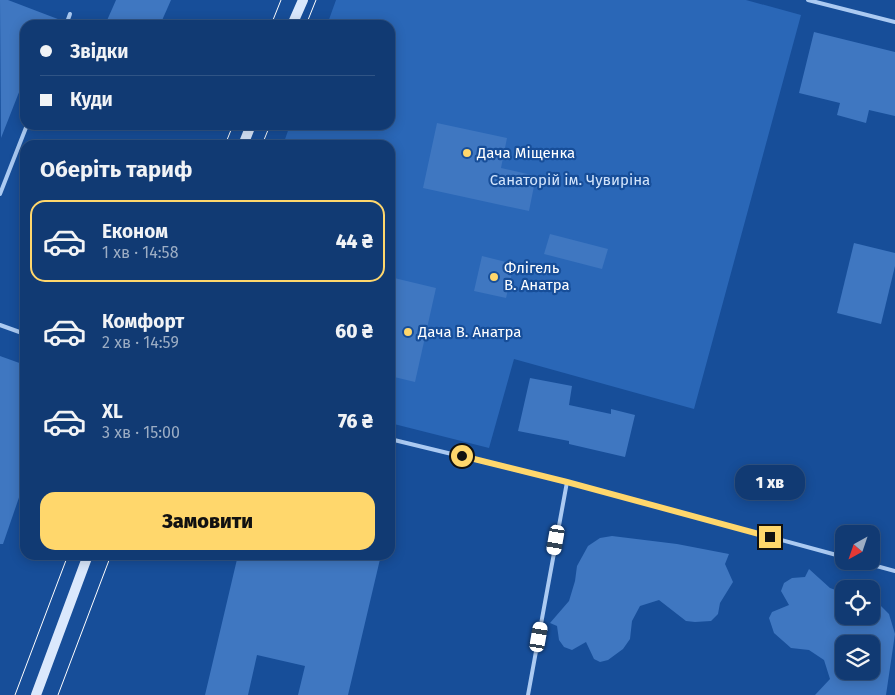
<!DOCTYPE html>
<html lang="uk">
<head>
<meta charset="utf-8">
<style>
	:root { --surface:#113a73; --page:#1a4178; --text:#f1f3f6; --muted:#9cadc4; --line:#305485; --accent:#ffd76c }
	body { margin:0; font-family:"Fira Sans",sans-serif; background:var(--page); color:var(--text); height:100vh; display:flex; flex-direction:column; font-size:19px; white-space:nowrap }
	* { box-sizing:border-box; margin:0 }
	p { font-size:16px; color:var(--muted) }
	.icon { flex:none; width:28px; height:28px; fill:none; stroke:currentColor; stroke-width:2; stroke-linecap:round; stroke-linejoin:round }
	.map { position:relative; flex:1; overflow:hidden }
	.side { position:absolute; left:20px; top:140px; width:375px; height:420px; display:flex; flex-direction:column; background:var(--surface); border-radius:15px; box-shadow:0 2px 12px #0003,0 0 0 1px var(--line) }
	.side>* { flex:none }
	.banner { position:absolute; left:20px; top:20px; width:375px; height:110px; border-radius:15px; box-shadow:0 2px 12px #0003,0 0 0 1px var(--line); display:grid; align-content:center; height:110px; padding:0 20px; background:var(--surface) }
	.needle { width:32px; rotate:220deg }
	.buttons { position:absolute; left:835px; top:525px; display:grid; gap:10px }
	.buttons a { display:grid; place-items:center; width:45px; height:45px; border-radius:10px; background:var(--surface); box-shadow:0 2px 12px #0003,0 0 0 1px var(--line); font-size:25px }
	.end { position:absolute; width:22px; height:22px; margin:-11px; border:6px solid #ffd76c; background:#111; box-shadow:0 0 0 2px #111 }
	.from { border-radius:50% }
	.bubble { position:absolute; height:35px; border-radius:15px; background:var(--surface); box-shadow:0 2px 12px #0003,0 0 0 1px var(--line); font-size:16px; font-weight:800; line-height:35px; text-align:center }
	.car { position:absolute; width:15px; height:30px; margin:-15px -8px; border-radius:6px; box-shadow:0 0 4px 1px #0007; background:linear-gradient(#fff 24%,#345 0 40%,#fff 0 76%,#345 0 86%,#fff 0) }
	.banner b { display:flex; align-items:center; gap:18px; height:48px; font-size:19px }
	.banner b+b { border-top:1px solid var(--line) }
	.banner i { width:12px; height:12px; background:var(--text) }
	ul { padding:0; list-style:none }
	li { display:flex; align-items:center; gap:15px; height:82px; margin:0 10px 8px; padding:0 10px; border:2px solid transparent; border-radius:15px }
	li div { flex:1 }
	li b { display:block; font-size:19px }
	li em { font-style:normal; font-weight:800 }
	li.selected { border-color:var(--accent) }
	li>.icon { width:45px; height:45px; stroke-width:1.5 }
	h2 { padding:0 20px; font-size:22px; line-height:60px }
	.primary-button { display:flex; gap:10px; margin-top:auto; padding:10px 20px }
	.primary-button a { flex:1; height:58px; border-radius:15px; background:var(--accent); color:#111; font-size:20px; font-weight:800; line-height:58px; text-align:center }
	.map>svg:first-child { display:block }
	.green { fill:#2a67b7 }
	.building { fill:#3f77c1; fill-rule:evenodd }
	.lines { fill:none; stroke-linecap:round; stroke-linejoin:round }
	.lane { stroke:#abcaf2; stroke-width:4 }
	.secondary { stroke:#dae8fc; stroke-width:10 }
	.tram { stroke:#fff; stroke-width:1 }
	.route { stroke:#ffd76c; stroke-width:6 }
	.poi-dot { fill:#ffd76c; stroke:#174e99; stroke-width:2 }
	.labels { text-anchor:middle; stroke-width:4.5; stroke-linejoin:round; paint-order:stroke }
	.poi-label { font-size:15px; fill:#fff; stroke:#174e99; text-anchor:start }
	.park-label { font-size:15px; fill:#d3e5fc; stroke:#174e99 }
</style>
</head>
<body>
<div class="map">
<svg width="895" height="695" viewBox="0 0 895 695">
	<rect width="100%" height="100%" fill="#174e99"/>
	<path class="green" d="M 336,0 L 746,0 L 801,15 L 694,409 L 514,359 L 489,448 L 390,423 L 390,145 L 283,145 L 290,125 L 390,125 L 390,25 L 327,25 Z"/>
	<g class="building">
		<path d="M 0,0 L 8,0 L 63,21 L 62,25 L 25,25 L 25,77 L 1,138 Z"/>
		<path d="M 116,0 L 171,0 L 160,25 L 105,25 Z"/>
		<path d="M 814,32 L 895,52 L 895,116 L 869,110 L 866,123 L 837,115 L 840,103 L 799,93 Z"/>
		<path d="M 437,123 L 507,138 L 501,168 L 536,176 L 529,211 L 423,188 Z"/>
		<path d="M 550,234 L 608,249 L 602,269 L 544,254 Z"/>
		<path d="M 854,243 L 895,253 L 895,266 L 881,324 L 837,313 Z"/>
		<path d="M 482,256 L 514,264 L 506,298 L 474,291 Z"/>
		<path d="M 390,277 L 436,288 L 415,382 L 390,376 Z"/>
		<path d="M 0,356 L 25,365 L 25,480 L 3,544 L 0,544 Z"/>
		<path d="M 530,378 L 572,386 L 569,405 L 611,414 L 611,409 L 635,415 L 625,457 L 569,444 L 569,441 L 518,431 Z"/>
		<path d="M 612,536 L 677,544 L 729,554 L 725,564 L 733,582 L 720,603 L 718,614 L 711,621 L 695,622 L 686,621 L 659,600 L 640,606 L 632,621 L 630,639 L 623,649 L 608,660 L 600,662 L 594,659 L 586,642 L 572,650 L 564,647 L 559,640 L 557,626 L 550,623 L 569,601 L 575,581 L 577,566 L 588,546 L 600,538 Z"/>
		<path d="M 238,555 L 381,555 L 348,695 L 298,695 L 305,666 L 257,655 L 248,695 L 205,695 Z"/>
		<path d="M 809,569 L 830,588 L 844,593 L 844,616 L 871,616 L 871,603 L 880,605 L 889,614 L 895,634 L 886,695 L 815,695 L 830,679 L 824,660 L 809,650 L 791,648 L 774,633 L 769,618 L 772,612 L 789,605 L 781,591 L 784,583 L 792,578 L 805,577 ZM 844,644 L 871,644 L 871,671 L 844,671 Z"/>
	</g>
	<g class="lines">
		<g class="lane">
			<path d="M 808,0 L 895,22"/>
			<path d="M 66,25 L 70,14"/>
			<path d="M 0,194 L 27,125"/>
			<path d="M 0,325 L 25,334"/>
			<path d="M 390,439 L 567,482 L 844,557"/>
			<path d="M 858,561 L 895,571"/>
			<path d="M 528,695 L 567,482"/>
		</g>
		<g class="secondary">
			<path d="M 292,25 L 303,0"/>
			<path d="M 243,145 L 251,125"/>
			<path d="M 36,695 L 88,555"/>
		</g>
		<g class="tram">
			<path d="M 271,25 L 281,0"/>
			<path d="M 306,25 L 316,0"/>
			<path d="M 225,145 L 233,125"/>
			<path d="M 262,145 L 270,125"/>
			<path d="M 15,695 L 68,555"/>
			<path d="M 58,695 L 111,555"/>
		</g>
	</g>
	<g class="lines">
		<path class="route" d="M 462,456 L 567,482 L 770,537"/>
	</g>
	<g class="poi-dot">
		<circle cx="467" cy="153" r="5"/>
		<circle cx="494" cy="277" r="5"/>
		<circle cx="408" cy="332" r="5"/>
	</g>
	<g class="labels">
		<g class="poi-label">
			<text x="477" y="158">Дача Міщенка</text>
			<text x="504" y="273">Флігель<tspan x="504" dy="17">В. Анатра</tspan></text>
			<text x="418" y="337">Дача В. Анатра</text>
		</g>
		<g class="park-label">
			<text x="570" y="185">Санаторій ім. Чувиріна</text>
		</g>
	</g>
</svg>
<div class="buttons">
<a><svg class="needle" viewBox="-14 -14 28 28"><path d="M0-13l5 13h-10z" fill="#e53935"/><path d="M0 13l5-13h-10z" fill="#9cadc4"/></svg></a>
<a><svg class="icon" aria-label="locate" viewBox="0 0 24 24"><circle cx="12" cy="12" r="6"/><path d="M12 2v4M12 18v4M2 12h4M18 12h4"/></svg></a>
<a><svg class="icon" aria-label="layers" viewBox="0 0 24 24"><path d="M12 4l9 5-9 5-9-5zM3 14l9 5 9-5"/></svg></a>
</div>
<i class="end from" style="left:462px;top:456px"></i>
<i class="end" style="left:770px;top:537px"></i>
<div class="bubble" style="left:735px;top:465px;width:70px">1 хв</div>
<i class="car" style="left:556px;top:540px;rotate:190deg"></i>
<i class="car" style="left:539px;top:637px;rotate:10deg"></i>
<div class="banner">
<b><i class="from"></i>Звідки</b>
<b><i></i>Куди</b>
</div>
<section class="side">
<h2>Оберіть тариф</h2>
<ul>
<li class="selected"><svg class="icon" aria-label="car" viewBox="0 0 24 24"><path d="M5 17H2v-5l4-1 3-4h7l3 4 3 1v5h-3M9 17h6M6 11h13"/><circle cx="7" cy="17" r="2"/><circle cx="17" cy="17" r="2"/></svg><div><b>Економ</b><p>1 хв · 14:58</p></div><em>44 ₴</em></li>
<li><svg class="icon" aria-label="car" viewBox="0 0 24 24"><path d="M5 17H2v-5l4-1 3-4h7l3 4 3 1v5h-3M9 17h6M6 11h13"/><circle cx="7" cy="17" r="2"/><circle cx="17" cy="17" r="2"/></svg><div><b>Комфорт</b><p>2 хв · 14:59</p></div><em>60 ₴</em></li>
<li><svg class="icon" aria-label="car" viewBox="0 0 24 24"><path d="M5 17H2v-5l4-1 3-4h7l3 4 3 1v5h-3M9 17h6M6 11h13"/><circle cx="7" cy="17" r="2"/><circle cx="17" cy="17" r="2"/></svg><div><b>XL</b><p>3 хв · 15:00</p></div><em>76 ₴</em></li>
</ul>
<div class="primary-button"><a>Замовити</a></div>
</section>
</div>
</body>
</html>
